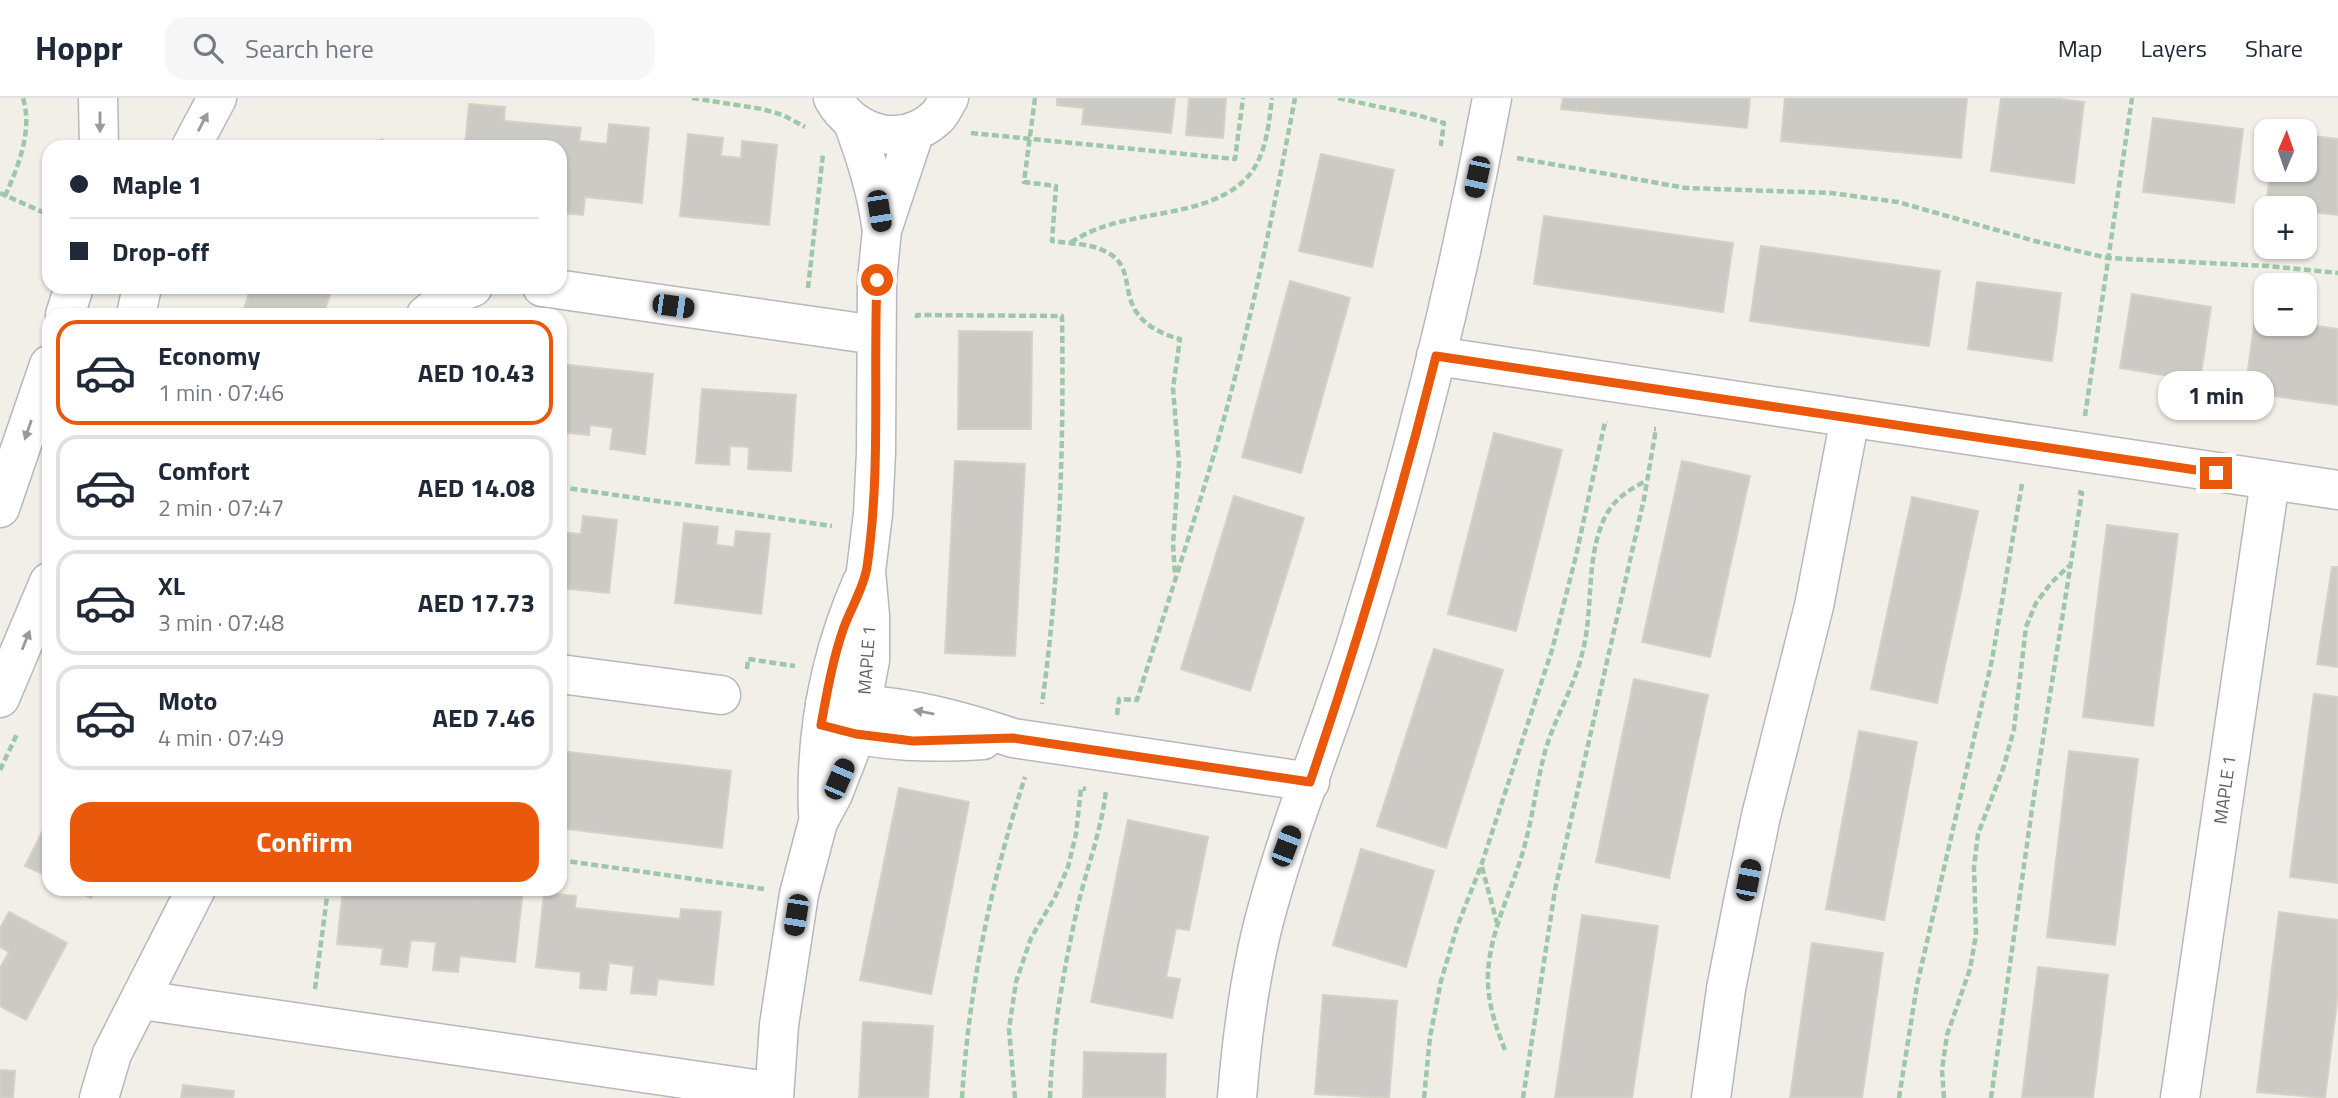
<!DOCTYPE html>
<html lang="en">
<head>
<meta charset="utf-8">
<style>
	:root { --surface:#fff; --page:#f6f6f7; --text:#1f2937; --muted:#747a83; --line:#e0e1e3; --accent:#ea580c }
	body { margin:0; font-family:"Titillium Web",sans-serif; background:var(--page); color:var(--text); height:100vh; display:flex; flex-direction:column; font-size:26px; white-space:nowrap }
	* { box-sizing:border-box; margin:0 }
	p { font-size:23px; color:var(--muted) }
	.icon { flex:none; width:38px; height:38px; fill:none; stroke:currentColor; stroke-width:2; stroke-linecap:round; stroke-linejoin:round }
	.map { position:relative; flex:1; overflow:hidden }
	.drawer { position:absolute; left:42px; top:210px; width:525px; height:588px; display:flex; flex-direction:column; background:var(--surface); border-radius:21px; box-shadow:0 2px 5px #0004 }
	.drawer>* { flex:none }
	.hud { position:absolute; left:42px; top:42px; width:525px; height:154px; border-radius:21px; box-shadow:0 2px 5px #0004; display:grid; align-content:center; height:154px; padding:0 28px; background:var(--surface) }
	.needle { width:46px; rotate:2deg }
	.fabs { position:absolute; left:2254px; top:21px; display:grid; gap:14px }
	.fabs a { display:grid; place-items:center; width:63px; height:63px; border-radius:14px; background:var(--surface); box-shadow:0 2px 5px #0004; font-size:35px }
	.end { position:absolute; width:32px; height:32px; margin:-16px; border:9px solid #ea580c; background:#fff; box-shadow:0 0 0 4px #fff }
	.from { border-radius:50% }
	.bubble { position:absolute; height:49px; border-radius:21px; background:var(--surface); box-shadow:0 2px 5px #0004; font-size:23px; font-weight:700; line-height:49px; text-align:center }
	.car { position:absolute; width:21px; height:42px; margin:-21px -10px; border-radius:9px; box-shadow:0 0 5px 2px #0007; background:linear-gradient(#222 24%,#8ab4d8 0 40%,#222 0 76%,#8ab4d8 0 86%,#222 0) }
	.hud b { display:flex; align-items:center; gap:24px; height:66px; font-size:26px }
	.hud b+b { border-top:2px solid var(--line) }
	.hud i { width:18px; height:18px; background:var(--text) }
	ul { padding:12px 0 0; list-style:none }
	li { display:flex; align-items:center; gap:21px; height:105px; margin:0 14px 10px; padding:0 14px; border:4px solid var(--line); border-radius:21px }
	li div { flex:1 }
	li b { display:block; font-size:26px }
	li em { font-style:normal; font-weight:700 }
	li.on { border-color:var(--accent) }
	li>.icon { width:63px; height:63px; stroke-width:1.5 }
	.action { display:flex; gap:14px; margin-top:auto; padding:14px 28px }
	.action a { flex:1; height:80px; border-radius:21px; background:var(--accent); color:#fff; font-size:28px; font-weight:700; line-height:80px; text-align:center }
	header { display:flex; align-items:center; gap:42px; box-sizing:border-box; height:98px; padding:0 35px; background:var(--surface); border-bottom:2px solid var(--line) }
	header strong { font-size:33px }
	nav { display:flex; gap:38px; margin-inline-start:auto; font-size:24px }
	.search { width:490px; height:63px; background:var(--page); display:flex; align-items:center; gap:18px; box-sizing:border-box; padding:0 24px; border-radius:21px; color:var(--muted); font-size:26px }
	.map>svg:first-child { display:block }
	.building { fill:#cccac5; stroke:#d6d1c6; stroke-width:2 }
	.lines { fill:none; stroke-linecap:round; stroke-linejoin:round }
	.minor-casing { stroke:#b5b8bc; stroke-width:41 }
	.path { stroke:#9cc7a9; stroke-width:4.5; stroke-dasharray:7 3.5; stroke-linecap:butt }
	.minor { stroke:#fff; stroke-width:38 }
	.oneway { fill:#979a9d }
	.route { stroke:#ea580c; stroke-width:9 }
	.labels { text-anchor:middle; stroke-width:5; stroke-linejoin:round; paint-order:stroke }
	.street-label { font-size:18px; fill:#5f6368; stroke:#fff }
</style>
</head>
<body>
<header>
<strong>Hoppr</strong>
<div class="search"><svg class="icon" aria-label="search" viewBox="0 0 24 24"><circle cx="10" cy="10" r="6"/><path d="M15 15l6 6"/></svg>Search here</div>
<nav><a>Map</a><a>Layers</a><a>Share</a></nav>
</header>
<div class="map">
<svg width="2338" height="1000" viewBox="0 0 2338 1000">
	<rect width="100%" height="100%" fill="#f1efe8"/>
	<g class="building">
		<path d="M 1057,0 L 1175,0 L 1171,35 L 1082,26 L 1084,10 L 1057,7 Z"/>
		<path d="M 1189,0 L 1226,0 L 1223,40 L 1186,37 Z"/>
		<path d="M 1563,0 L 1750,0 L 1747,30 L 1561,11 Z"/>
		<path d="M 1785,0 L 1967,0 L 1961,60 L 1781,43 Z"/>
		<path d="M 2001,0 L 2053,0 L 2084,4 L 2074,85 L 1991,73 Z"/>
		<path d="M 469,6 L 505,9 L 504,23 L 581,30 L 579,43 L 607,46 L 609,26 L 649,30 L 642,105 L 585,99 L 583,117 L 562,115 L 564,97 L 560,97 L 560,49 L 465,49 Z"/>
		<path d="M 2153,20 L 2243,31 L 2234,105 L 2143,94 Z"/>
		<path d="M 688,36 L 723,40 L 721,58 L 741,60 L 742,43 L 777,47 L 769,127 L 680,118 Z"/>
		<path d="M 2305,37 L 2338,41 L 2338,117 L 2305,113 L 2305,110 L 2266,107 L 2271,72 L 2305,72 Z"/>
		<path d="M 382,41 L 387,49 L 371,49 Z"/>
		<path d="M 1321,56 L 1394,72 L 1372,169 L 1299,153 Z"/>
		<path d="M 1544,118 L 1733,145 L 1723,214 L 1534,186 Z"/>
		<path d="M 1761,148 L 1940,173 L 1929,248 L 1750,223 Z"/>
		<path d="M 1290,183 L 1350,200 L 1301,375 L 1242,359 Z"/>
		<path d="M 1977,184 L 2061,195 L 2052,263 L 1968,251 Z"/>
		<path d="M 251,189 L 317,189 L 331,194 L 323,217 L 242,217 Z"/>
		<path d="M 2132,196 L 2211,209 L 2200,283 L 2120,270 Z"/>
		<path d="M 2255,219 L 2266,220 L 2266,226 L 2304,226 L 2338,231 L 2338,307 L 2245,294 Z"/>
		<path d="M 959,233 L 1032,234 L 1031,331 L 958,331 Z"/>
		<path d="M 560,266 L 653,276 L 645,356 L 610,351 L 613,330 L 590,327 L 589,337 L 560,334 Z"/>
		<path d="M 702,291 L 796,297 L 791,373 L 748,371 L 749,349 L 730,348 L 729,367 L 696,365 Z"/>
		<path d="M 1494,335 L 1562,352 L 1516,533 L 1448,516 Z"/>
		<path d="M 955,363 L 1025,366 L 1015,558 L 945,555 Z"/>
		<path d="M 1682,363 L 1750,378 L 1710,559 L 1642,544 Z"/>
		<path d="M 1234,398 L 1304,420 L 1250,593 L 1181,571 Z"/>
		<path d="M 1912,399 L 1978,413 L 1937,605 L 1871,591 Z"/>
		<path d="M 583,418 L 617,422 L 609,495 L 560,490 L 560,434 L 581,436 Z"/>
		<path d="M 684,425 L 718,429 L 716,447 L 734,449 L 736,433 L 770,436 L 761,516 L 675,505 Z"/>
		<path d="M 2107,427 L 2178,436 L 2153,628 L 2083,619 Z"/>
		<path d="M 2332,469 L 2338,469 L 2338,569 L 2317,566 Z"/>
		<path d="M 1434,551 L 1503,572 L 1446,750 L 1377,728 Z"/>
		<path d="M 1634,581 L 1708,597 L 1669,780 L 1596,764 Z"/>
		<path d="M 2314,596 L 2338,599 L 2338,785 L 2290,779 Z"/>
		<path d="M 1859,633 L 1917,644 L 1884,822 L 1826,811 Z"/>
		<path d="M 560,653 L 731,673 L 722,750 L 560,730 Z"/>
		<path d="M 2069,653 L 2138,661 L 2115,847 L 2047,839 Z"/>
		<path d="M 899,690 L 969,704 L 931,896 L 860,882 Z"/>
		<path d="M 49,720 L 49,779 L 25,768 Z"/>
		<path d="M 1128,722 L 1208,739 L 1189,832 L 1176,830 L 1166,879 L 1180,881 L 1172,920 L 1091,904 Z"/>
		<path d="M 1361,751 L 1434,773 L 1406,869 L 1333,847 Z"/>
		<path d="M 73,791 L 95,791 L 91,800 Z"/>
		<path d="M 343,791 L 415,791 L 482,798 L 483,791 L 523,791 L 515,864 L 460,858 L 458,874 L 433,872 L 436,844 L 411,842 L 407,869 L 381,866 L 383,850 L 337,846 Z"/>
		<path d="M 544,795 L 576,798 L 575,810 L 680,821 L 681,811 L 721,814 L 713,887 L 658,881 L 656,897 L 631,895 L 634,868 L 609,865 L 606,892 L 580,890 L 581,874 L 536,869 Z"/>
		<path d="M 9,814 L 67,845 L 26,922 L 0,908 L 0,870 L 9,854 L 0,849 L 0,830 Z"/>
		<path d="M 2279,814 L 2338,822 L 2338,895 L 2325,1000 L 2257,994 Z"/>
		<path d="M 1582,817 L 1658,828 L 1632,1000 L 1555,1000 Z"/>
		<path d="M 1812,845 L 1883,855 L 1862,1000 L 1790,1000 Z"/>
		<path d="M 2038,869 L 2108,877 L 2093,1000 L 2022,1000 Z"/>
		<path d="M 1323,897 L 1397,903 L 1389,1000 L 1315,996 Z"/>
		<path d="M 863,924 L 933,928 L 928,1000 L 859,1000 Z"/>
		<path d="M 1084,954 L 1166,956 L 1165,1000 L 1083,1000 Z"/>
		<path d="M 0,972 L 15,973 L 13,1000 L 0,1000 Z"/>
		<path d="M 183,987 L 234,993 L 233,1000 L 181,1000 Z"/>
	</g>
	<g class="lines">
		<g class="minor-casing">
			<g id="minor">
				<path d="M 98,0 L 99,49"/>
				<path d="M 833,0 C 854,38 903,51 937,19 C 942,14 945,6 949,0"/>
				<path d="M 853,25 C 866,59 876,91 881,127"/>
				<path d="M 191,49 L 217,0"/>
				<path d="M 542,189 L 876,237"/>
				<path d="M 65,217 L 74,189"/>
				<path d="M 136,217 L 142,189"/>
				<path d="M 426,217 L 450,198 L 473,189"/>
				<path d="M 1436,258 L 2338,392"/>
				<path d="M 0,410 L 49,267"/>
				<path d="M 560,576 L 721,597"/>
				<path d="M 0,600 L 49,484"/>
				<path d="M 825,606 C 891,604 951,619 1013,640 L 1310,684"/>
				<path d="M 831,630 C 880,645 933,645 983,642"/>
				<path d="M 818,715 C 815,635 830,557 862,484"/>
				<path d="M 142,902 L 774,994"/>
				<path d="M 99,1000 L 112,956 L 196,791"/>
				<path d="M 774,1000 L 779,927 L 799,796 L 818,724 L 833,696 L 856,637 L 870,562 L 870,518 L 866,473 L 873,416 L 876,354 L 877,182 L 882,132 L 915,33"/>
				<path d="M 1237,1000 C 1242,937 1250,873 1267,812 C 1293,716 1332,625 1361,530 C 1415,356 1459,179 1492,0"/>
				<path d="M 1711,1000 L 1726,891 L 1743,804 L 1761,718 L 1814,508 L 1850,320"/>
				<path d="M 2180,1000 L 2270,383"/>
			</g>
		</g>
		<g class="path">
			<path d="M 692,0 L 762,11 L 783,17 L 805,29"/>
			<path d="M 1035,0 L 1024,84 L 1056,88 L 1052,143 C 1071,146 1093,145 1110,156 C 1130,168 1124,189 1133,208 C 1142,227 1161,236 1180,241 L 1173,290 L 1179,365 L 1173,446 L 1175,476"/>
			<path d="M 1338,0 L 1417,17 L 1444,25 L 1441,46 L 1443,46"/>
			<path d="M 971,35 L 1235,61 L 1243,0"/>
			<path d="M 1517,60 L 1686,90 L 1831,95 L 1898,104 L 2035,143 L 2108,160 L 2268,168 L 2338,175"/>
			<path d="M 0,95 L 49,117"/>
			<path d="M 5,98 C 18,69 33,33 23,0"/>
			<path d="M 1071,144 C 1080,139 1090,133 1100,130 C 1147,112 1222,117 1253,72 C 1267,51 1269,24 1272,0"/>
			<path d="M 808,190 L 823,56"/>
			<path d="M 917,220 L 917,217 L 1062,218 C 1064,348 1060,477 1042,606"/>
			<path d="M 2085,318 L 2132,0"/>
			<path d="M 560,389 L 832,428"/>
			<path d="M 747,571 L 748,561 L 795,568"/>
			<path d="M 1117,617 L 1119,601 L 1137,602 C 1162,523 1188,443 1212,363 C 1247,244 1272,122 1295,0"/>
			<path d="M 0,672 L 18,634"/>
			<path d="M 560,762 L 764,791"/>
			<path d="M 1482,769 L 1497,825"/>
			<path d="M 315,891 L 328,791"/>
			<path d="M 1505,952 C 1495,927 1487,903 1488,875 C 1490,838 1506,804 1518,769 C 1532,730 1535,689 1546,650 C 1556,618 1574,589 1582,556 C 1594,513 1585,463 1604,421 C 1613,402 1628,392 1646,383"/>
			<path d="M 962,1000 C 969,890 991,784 1025,679"/>
			<path d="M 1015,1000 L 1009,931 L 1016,884 L 1031,840 L 1055,799 L 1068,769 L 1076,736 L 1081,690 L 1086,691"/>
			<path d="M 1050,1000 C 1052,935 1064,870 1078,807 C 1087,769 1102,731 1106,692"/>
			<path d="M 1424,1000 L 1430,939 L 1441,883 L 1457,829 L 1481,768 L 1552,552 L 1576,458 L 1605,324 L 1607,325"/>
			<path d="M 1523,1000 L 1555,792 L 1644,401 L 1656,331 L 1654,331"/>
			<path d="M 1899,1000 L 1917,887 L 1992,562 L 2022,386 L 2024,386"/>
			<path d="M 1944,1000 L 1942,972 L 1947,937 L 1970,871 L 1976,837 L 1974,769 L 1978,736 L 2004,668 L 2014,631 L 2026,529 L 2036,505 L 2051,485 L 2069,468"/>
			<path d="M 1991,1000 L 2033,704 L 2082,395 L 2078,394"/>
		</g>
		<use href="#minor" class="minor"/>
	</g>
	<defs><path id="oneway-solid" d="M-6-.8H1V-3.2L6.5 0L1 3.2V.8H-6Z" transform="scale(1.75)"/></defs>
	<g class="oneway">
		<use href="#oneway-solid" transform="translate(100 24) rotate(90)"/>
		<use href="#oneway-solid" transform="translate(203 24) rotate(-62)"/>
		<use href="#oneway-solid" transform="translate(28 332) rotate(109)"/>
		<use href="#oneway-solid" transform="translate(26 542) rotate(-68)"/>
		<use href="#oneway-solid" transform="translate(924 614) rotate(-169)"/>
	</g>
	<g class="lines">
		<path class="route" d="M 877,182 C 873,278 881,374 867,469 C 864,489 851,510 844,529 C 833,560 827,594 821,627 L 856,636 L 913,643 L 1013,640 L 1310,684 C 1358,543 1400,402 1436,258 L 2216,375"/>
	</g>
	<g class="labels">
		<g class="street-label">
			<text transform="translate(867 562) rotate(-86)" y="6">MAPLE 1</text>
			<text transform="translate(2225 692) rotate(-82)" y="6">MAPLE 1</text>
		</g>
	</g>
</svg>
<div class="fabs">
<a><svg class="needle" viewBox="-14 -14 28 28"><path d="M0-13l5 13h-10z" fill="#e53935"/><path d="M0 13l5-13h-10z" fill="#747a83"/></svg></a>
<a>+</a>
<a>−</a>
</div>
<i class="end from" style="left:877px;top:182px"></i>
<i class="end" style="left:2216px;top:375px"></i>
<div class="bubble" style="left:2158px;top:273px;width:116px">1 min</div>
<i class="car" style="left:1477px;top:79px;rotate:192deg"></i>
<i class="car" style="left:879px;top:113px;rotate:171deg"></i>
<i class="car" style="left:673px;top:208px;rotate:98deg"></i>
<i class="car" style="left:839px;top:681px;rotate:23deg"></i>
<i class="car" style="left:1286px;top:748px;rotate:21deg"></i>
<i class="car" style="left:1748px;top:782px;rotate:11deg"></i>
<i class="car" style="left:796px;top:817px;rotate:189deg"></i>
<div class="hud">
<b><i class="from"></i>Maple 1</b>
<b><i></i>Drop-off</b>
</div>
<section class="drawer">
<ul>
<li class="on"><svg class="icon" aria-label="car" viewBox="0 0 24 24"><path d="M5 17H2v-5l4-1 3-4h7l3 4 3 1v5h-3M9 17h6M6 11h13"/><circle cx="7" cy="17" r="2"/><circle cx="17" cy="17" r="2"/></svg><div><b>Economy</b><p>1 min · 07:46</p></div><em>AED 10.43</em></li>
<li><svg class="icon" aria-label="car" viewBox="0 0 24 24"><path d="M5 17H2v-5l4-1 3-4h7l3 4 3 1v5h-3M9 17h6M6 11h13"/><circle cx="7" cy="17" r="2"/><circle cx="17" cy="17" r="2"/></svg><div><b>Comfort</b><p>2 min · 07:47</p></div><em>AED 14.08</em></li>
<li><svg class="icon" aria-label="car" viewBox="0 0 24 24"><path d="M5 17H2v-5l4-1 3-4h7l3 4 3 1v5h-3M9 17h6M6 11h13"/><circle cx="7" cy="17" r="2"/><circle cx="17" cy="17" r="2"/></svg><div><b>XL</b><p>3 min · 07:48</p></div><em>AED 17.73</em></li>
<li><svg class="icon" aria-label="car" viewBox="0 0 24 24"><path d="M5 17H2v-5l4-1 3-4h7l3 4 3 1v5h-3M9 17h6M6 11h13"/><circle cx="7" cy="17" r="2"/><circle cx="17" cy="17" r="2"/></svg><div><b>Moto</b><p>4 min · 07:49</p></div><em>AED 7.46</em></li>
</ul>
<div class="action"><a>Confirm</a></div>
</section>
</div>
</body>
</html>
